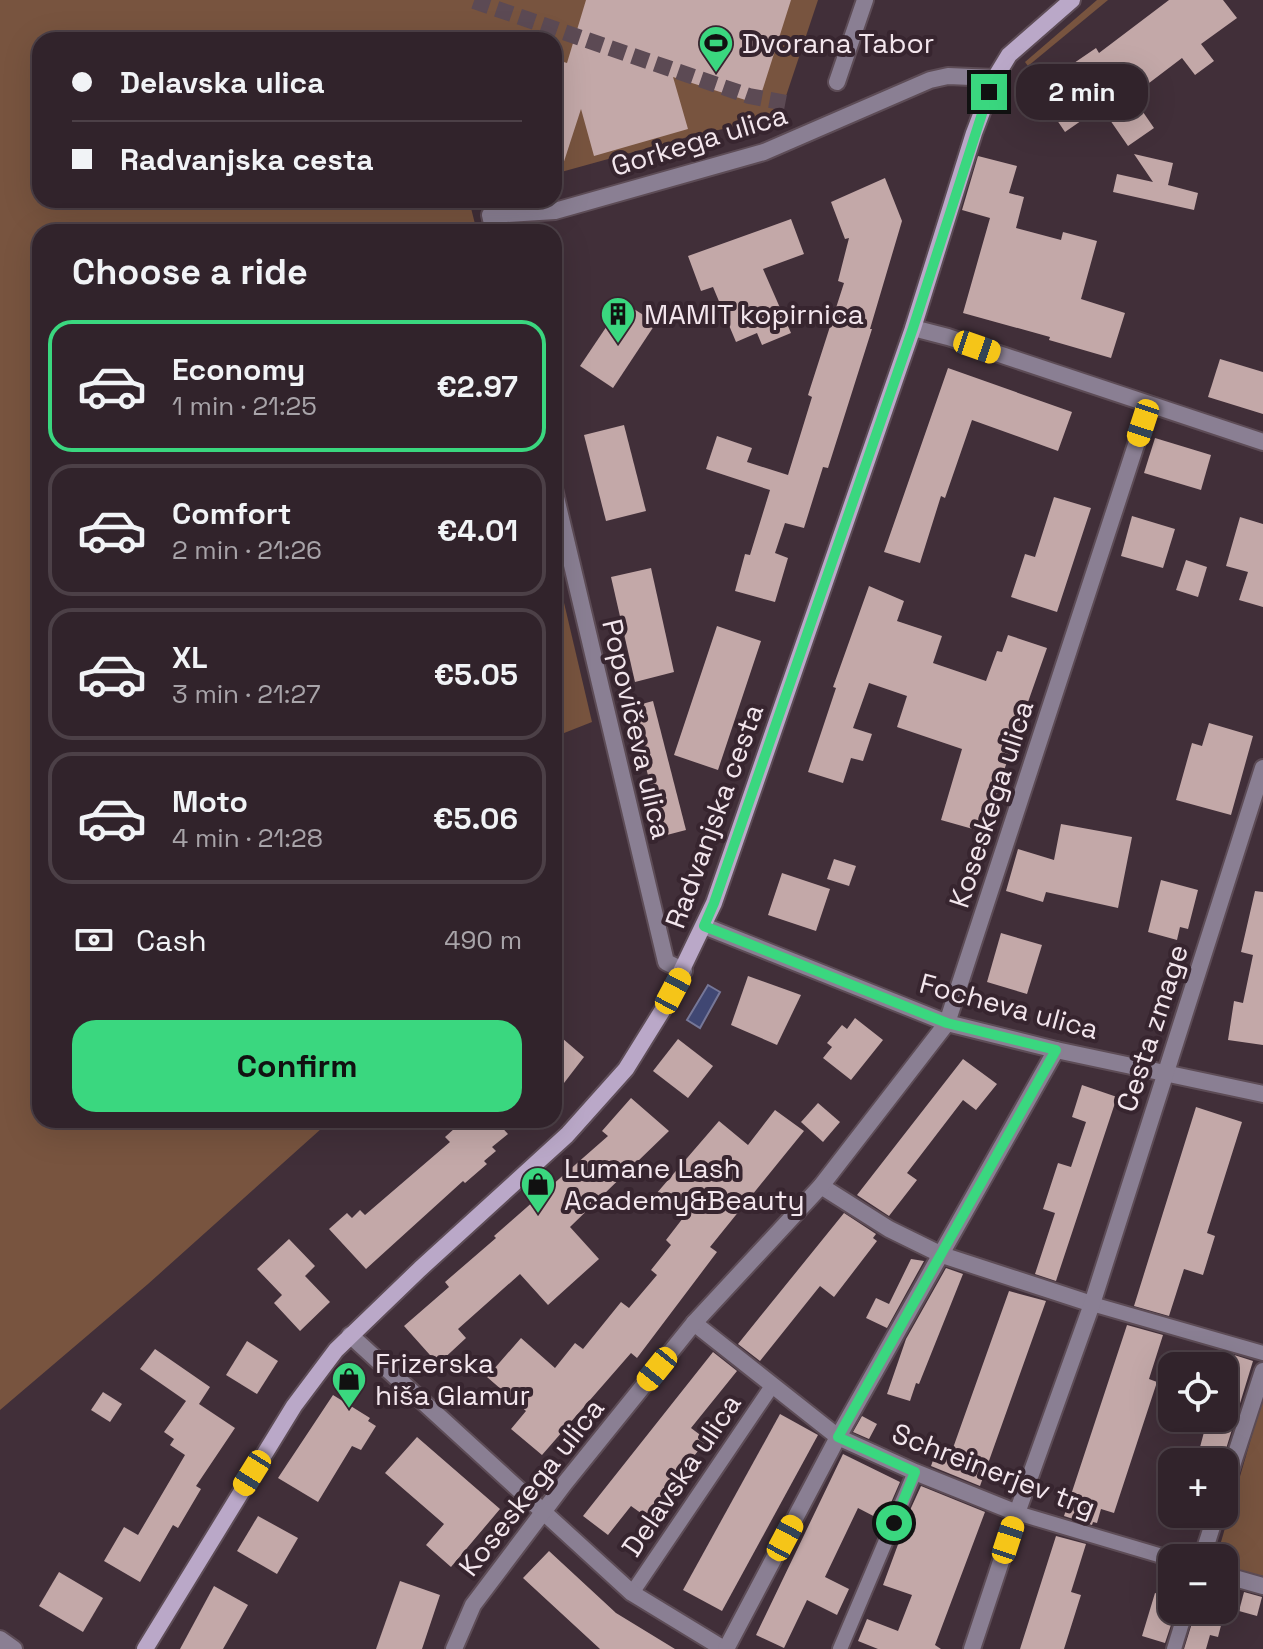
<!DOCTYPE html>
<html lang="en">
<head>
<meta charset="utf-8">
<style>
	:root { --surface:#31232b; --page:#3d2f37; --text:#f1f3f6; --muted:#a8a4a9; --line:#4c4047; --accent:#3ad77f }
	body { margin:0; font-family:"Space Grotesk",sans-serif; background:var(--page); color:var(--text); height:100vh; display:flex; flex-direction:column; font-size:30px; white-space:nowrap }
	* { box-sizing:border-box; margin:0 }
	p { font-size:26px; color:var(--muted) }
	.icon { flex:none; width:44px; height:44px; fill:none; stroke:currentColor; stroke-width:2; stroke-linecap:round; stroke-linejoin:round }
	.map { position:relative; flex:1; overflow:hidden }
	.sheet { position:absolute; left:32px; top:224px; width:530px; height:904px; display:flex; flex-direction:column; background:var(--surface); border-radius:24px; box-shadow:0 8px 32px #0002,0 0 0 2px var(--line) }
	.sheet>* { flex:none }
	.top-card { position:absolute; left:32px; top:32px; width:530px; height:176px; border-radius:24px; box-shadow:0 8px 32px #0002,0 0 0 2px var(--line); display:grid; align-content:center; height:176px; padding:0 40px; background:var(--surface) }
	.fabs { position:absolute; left:1158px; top:1352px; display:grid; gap:16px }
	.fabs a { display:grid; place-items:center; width:80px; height:80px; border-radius:16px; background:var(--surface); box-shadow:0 8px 32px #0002,0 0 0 2px var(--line); font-size:40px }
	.end { position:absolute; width:36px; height:36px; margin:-18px; border:10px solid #3ad77f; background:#111; box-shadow:0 0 0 4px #111 }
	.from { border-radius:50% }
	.bubble { position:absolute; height:56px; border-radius:24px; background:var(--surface); box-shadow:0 8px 32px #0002,0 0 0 2px var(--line); font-size:26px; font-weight:800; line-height:56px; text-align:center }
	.car { position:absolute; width:24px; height:48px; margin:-24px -12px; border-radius:10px; box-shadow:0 0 6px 2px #0007; background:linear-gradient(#f5c518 24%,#345 0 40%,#f5c518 0 76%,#345 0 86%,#f5c518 0) }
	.top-card b { display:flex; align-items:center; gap:28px; height:76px; font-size:30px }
	.top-card b+b { border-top:2px solid var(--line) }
	.top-card i { width:20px; height:20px; background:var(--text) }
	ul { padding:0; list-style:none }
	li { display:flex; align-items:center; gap:24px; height:132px; margin:0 16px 12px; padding:0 24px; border:4px solid var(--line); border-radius:24px }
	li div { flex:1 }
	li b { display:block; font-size:30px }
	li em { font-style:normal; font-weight:800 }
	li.current { border-color:var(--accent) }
	li>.icon { width:72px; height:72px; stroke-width:1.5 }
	h2 { padding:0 40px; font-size:36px; line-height:96px }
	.pay { display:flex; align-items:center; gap:20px; height:88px; padding:0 40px; font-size:30px }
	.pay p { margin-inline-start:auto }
	.action { display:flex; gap:16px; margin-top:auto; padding:16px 40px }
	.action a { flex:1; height:92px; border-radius:24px; background:var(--accent); color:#111; font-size:32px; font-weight:800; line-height:92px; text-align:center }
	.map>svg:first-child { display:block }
	.green { fill:#78543f }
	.water { fill:#404773; stroke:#767798; stroke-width:2 }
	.building { fill:#c3a8a8 }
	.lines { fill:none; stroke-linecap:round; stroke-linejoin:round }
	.street-tunnel { stroke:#5c4a54; stroke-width:16; stroke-dasharray:16 8; stroke-linecap:butt }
	.lane-casing { stroke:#5d4c56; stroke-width:18 }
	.street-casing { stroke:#5d4c56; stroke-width:20 }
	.secondary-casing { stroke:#5d4c56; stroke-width:20 }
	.lane { stroke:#8a7f93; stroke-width:14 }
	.street { stroke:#8a7f93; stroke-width:16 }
	.secondary { stroke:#baa8c8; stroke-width:16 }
	.route { stroke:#3ad77f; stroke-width:10 }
	.labels { text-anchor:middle; stroke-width:8; stroke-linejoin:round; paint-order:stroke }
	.poi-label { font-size:28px; fill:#f3e6ed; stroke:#37252f; text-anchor:start }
	.street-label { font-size:28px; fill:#f3e6ed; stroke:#37252f }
</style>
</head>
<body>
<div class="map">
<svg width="1263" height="1649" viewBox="0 0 1263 1649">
	<rect width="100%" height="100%" fill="#412f39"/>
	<g class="green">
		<path d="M 0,0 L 818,0 L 785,99 L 765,120 L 695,135 L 554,174 L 554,40 L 40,40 L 40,200 L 469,200 L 477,232 L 40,232 L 40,1120 L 331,1120 L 148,1284 L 0,1410 Z"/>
		<path d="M 1097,0 L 1108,0 L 1028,66 L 1025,62 Z"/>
		<path d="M 554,560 L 592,722 L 554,737 Z"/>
		<path d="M 1263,1397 L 1263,1576 C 1238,1570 1224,1571 1221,1542 Z"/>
	</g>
	<path class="water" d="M 708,985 L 720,992 L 700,1028 L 687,1020 Z"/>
	<g class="building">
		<path d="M 586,0 L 791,0 L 758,104 L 673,77 L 688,129 L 594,156 L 581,109 L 558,180 L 554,179 L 554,59 L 567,63 Z"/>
		<path d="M 1169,0 L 1223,0 L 1237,18 L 1201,44 L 1214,61 L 1195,75 L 1182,58 L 1132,96 L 1154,128 L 1128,146 L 1101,107 L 1065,132 L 1036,89 L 1096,48 L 1099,53 Z"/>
		<path d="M 1134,154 L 1173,163 L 1168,185 L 1198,193 L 1194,210 L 1113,192 L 1117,174 L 1153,182 Z"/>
		<path d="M 978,156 L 1017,166 L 1009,193 L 1024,197 L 1016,228 L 1061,240 L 1063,232 L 1097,241 L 1081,299 L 1125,313 L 1111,358 L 1049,340 L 1050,337 L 963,313 L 990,218 L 962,210 Z"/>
		<path d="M 885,178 L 902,221 L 870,329 L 872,329 L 828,468 L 823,467 L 804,528 L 785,523 L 775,553 L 788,558 L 775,602 L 735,591 L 745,554 L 750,555 L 770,490 L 706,469 L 717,436 L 752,448 L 747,462 L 788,475 L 812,397 L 808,395 L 844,283 L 838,281 L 849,238 L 845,239 L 831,202 Z"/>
		<path d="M 791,219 L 804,254 L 763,269 L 791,333 L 762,345 L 757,333 L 736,342 L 713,287 L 701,291 L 688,256 Z"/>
		<path d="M 623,302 L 656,323 L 613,388 L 580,366 Z"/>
		<path d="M 1220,359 L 1263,372 L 1263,414 L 1208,397 Z"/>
		<path d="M 948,368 L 1072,412 L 1058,451 L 972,420 L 945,498 L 941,496 L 920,563 L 884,552 Z"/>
		<path d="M 624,425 L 646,511 L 606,521 L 584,435 Z"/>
		<path d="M 1155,438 L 1211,455 L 1201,490 L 1144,473 Z"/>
		<path d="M 1054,497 L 1091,508 L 1057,612 L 1011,597 L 1025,554 L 1035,557 Z"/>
		<path d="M 1132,516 L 1175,529 L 1163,568 L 1121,556 Z"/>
		<path d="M 1240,517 L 1263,524 L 1263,607 L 1239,600 L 1248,572 L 1226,566 Z"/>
		<path d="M 1186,560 L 1207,567 L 1198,597 L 1176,590 Z"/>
		<path d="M 651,568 L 674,672 L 635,682 L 611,577 Z"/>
		<path d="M 869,586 L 904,601 L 897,621 L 942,636 L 933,663 L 986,681 L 997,651 L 1002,652 L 1008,635 L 1047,648 L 1001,779 L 987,833 L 941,820 L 962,749 L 897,727 L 907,696 L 869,683 L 853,728 L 872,734 L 863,761 L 851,758 L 843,783 L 808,772 L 836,688 L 833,687 Z"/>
		<path d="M 717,626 L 761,641 L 718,770 L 674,755 Z"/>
		<path d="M 653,701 L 686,830 L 663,836 L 631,707 Z"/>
		<path d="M 1209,723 L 1253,736 L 1231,815 L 1176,800 L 1192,743 L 1202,746 Z"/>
		<path d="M 1061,824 L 1132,837 L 1118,908 L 1046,892 L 1043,902 L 1006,891 L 1018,849 L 1054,860 Z"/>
		<path d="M 834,859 L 856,866 L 849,886 L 827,879 Z"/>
		<path d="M 782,873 L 830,889 L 816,931 L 768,915 Z"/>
		<path d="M 1161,880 L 1198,890 L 1188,929 L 1180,927 L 1177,940 L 1148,932 Z"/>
		<path d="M 1255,891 L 1263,892 L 1263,1045 L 1228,1040 L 1234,1001 L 1243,1003 L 1253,955 L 1241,952 Z"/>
		<path d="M 1001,933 L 1042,945 L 1027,994 L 987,982 Z"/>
		<path d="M 748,976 L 801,995 L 777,1045 L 731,1025 Z"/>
		<path d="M 855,1018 L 883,1040 L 851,1080 L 823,1058 L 832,1047 L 827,1043 L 842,1025 L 847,1029 Z"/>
		<path d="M 562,1038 L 584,1057 L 554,1096 L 554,1049 Z"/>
		<path d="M 678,1039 L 713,1066 L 688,1098 L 653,1071 Z"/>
		<path d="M 963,1059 L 997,1084 L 976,1110 L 963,1100 L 907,1173 L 917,1180 L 889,1216 L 857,1195 Z"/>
		<path d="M 1082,1085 L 1117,1097 L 1056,1281 L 1035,1274 L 1055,1213 L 1043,1209 L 1058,1163 L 1071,1167 L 1086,1122 L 1072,1117 Z"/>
		<path d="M 631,1098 L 669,1131 L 570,1227 L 599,1259 L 548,1305 L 520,1274 L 458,1329 L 466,1338 L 438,1364 L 404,1326 L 449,1287 L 445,1282 L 496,1238 L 494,1236 L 608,1136 L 602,1131 Z"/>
		<path d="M 818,1103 L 840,1122 L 823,1142 L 801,1122 Z"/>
		<path d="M 1196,1107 L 1242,1122 L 1207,1233 L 1215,1236 L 1203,1275 L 1184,1269 L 1169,1316 L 1134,1306 Z"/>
		<path d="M 775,1110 L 804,1131 L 710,1247 L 717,1252 L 637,1358 L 631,1353 L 542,1455 L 511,1429 L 526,1411 L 487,1377 L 521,1338 L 555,1368 L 575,1343 L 583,1349 L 621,1302 L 629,1308 L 657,1275 L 651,1270 L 671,1245 L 666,1240 L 683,1218 L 656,1194 L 719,1121 L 748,1145 Z"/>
		<path d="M 464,1120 L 495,1120 L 508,1134 L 492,1147 L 496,1151 L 484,1161 L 487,1164 L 465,1183 L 463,1181 L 366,1269 L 329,1229 L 347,1213 L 352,1218 L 360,1210 L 365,1215 L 450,1142 L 445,1137 Z"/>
		<path d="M 844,1213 L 876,1234 L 873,1238 L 877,1241 L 834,1297 L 820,1286 L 760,1361 L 738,1344 Z"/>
		<path d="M 289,1239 L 315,1266 L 305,1276 L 330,1302 L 300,1331 L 274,1303 L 282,1295 L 257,1269 Z"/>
		<path d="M 911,1259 L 924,1261 L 887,1328 L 866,1318 L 876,1298 L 889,1304 Z"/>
		<path d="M 946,1268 L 963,1274 L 919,1384 L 916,1383 L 910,1401 L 887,1394 L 906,1339 Z"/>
		<path d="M 1009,1291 L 1046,1301 L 980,1486 L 931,1466 L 939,1443 L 953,1448 Z"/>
		<path d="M 1127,1325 L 1163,1335 L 1149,1379 L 1157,1382 L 1114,1513 L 1101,1509 L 1097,1523 L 1093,1522 L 1092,1525 L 1064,1516 Z"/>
		<path d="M 247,1341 L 278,1361 L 257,1394 L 226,1375 Z"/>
		<path d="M 155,1349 L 210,1387 L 199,1404 L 235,1428 L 196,1486 L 201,1489 L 178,1528 L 173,1525 L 140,1582 L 104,1561 L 124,1527 L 138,1535 L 185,1455 L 170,1445 L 174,1439 L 164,1432 L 186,1401 L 140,1369 Z"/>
		<path d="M 713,1352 L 737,1371 L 691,1428 L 707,1440 L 645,1516 L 631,1506 L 608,1535 L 583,1516 Z"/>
		<path d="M 1228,1353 L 1253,1361 L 1222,1462 L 1196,1462 L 1207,1421 L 1224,1426 L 1224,1367 Z"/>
		<path d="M 103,1392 L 122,1404 L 110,1422 L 91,1410 Z"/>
		<path d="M 333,1395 L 370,1418 L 368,1421 L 376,1426 L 361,1450 L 352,1446 L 318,1502 L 278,1478 Z"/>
		<path d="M 780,1414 L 818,1435 L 722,1611 L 683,1590 Z"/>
		<path d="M 862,1416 L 877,1424 L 869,1439 L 853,1432 Z"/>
		<path d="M 417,1437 L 500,1509 L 451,1567 L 426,1545 L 444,1524 L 385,1473 Z"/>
		<path d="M 843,1454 L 900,1482 L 883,1521 L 858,1508 L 825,1577 L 849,1589 L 837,1615 L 807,1600 L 784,1648 L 756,1635 Z"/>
		<path d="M 921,1486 L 985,1512 L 935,1645 L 941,1649 L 878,1649 L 858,1641 L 867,1619 L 898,1631 L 912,1595 L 883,1585 L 903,1531 L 901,1530 Z"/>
		<path d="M 258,1516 L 298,1538 L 277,1574 L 237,1551 Z"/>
		<path d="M 1056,1536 L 1086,1544 L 1071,1592 L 1081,1595 L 1064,1649 L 1020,1649 Z"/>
		<path d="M 549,1551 L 616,1613 L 675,1649 L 600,1649 L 523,1578 Z"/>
		<path d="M 59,1572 L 103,1598 L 83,1632 L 39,1606 Z"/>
		<path d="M 400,1581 L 440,1595 L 422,1649 L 376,1649 Z"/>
		<path d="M 214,1586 L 248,1605 L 223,1649 L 180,1649 Z"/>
		<path d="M 1244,1592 L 1262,1597 L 1257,1616 L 1239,1611 Z"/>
		<path d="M 1155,1593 L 1172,1598 L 1172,1610 L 1176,1610 L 1165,1643 L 1142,1636 Z"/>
		<path d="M 1196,1610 L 1225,1610 L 1218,1637 L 1210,1635 L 1206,1649 L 1184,1649 Z"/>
	</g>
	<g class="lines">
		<path class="street-tunnel" d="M 474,1 L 749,96 L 791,104"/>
		<g class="lane-casing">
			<g id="lane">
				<path d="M 1092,1304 L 1263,1353"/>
				<path d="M 1017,1513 L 1172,1559"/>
				<path d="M 632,1593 L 772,1386"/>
				<path d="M 840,1649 L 915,1472"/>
				<path d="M 1174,1649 L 1186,1610"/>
			</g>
		</g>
		<g class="street-casing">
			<g id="street">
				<path d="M 837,82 L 865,0"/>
				<path d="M 494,232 L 490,215 L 555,211 L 764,152 L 930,80 L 948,76 L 995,78"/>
				<path d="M 913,328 L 948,337 L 1263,442"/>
				<path d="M 554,489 L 666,962 L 684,971"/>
				<path d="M 704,926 L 947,1023 L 1056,1050 L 1263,1094"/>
				<path d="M 821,1186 L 889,1229 L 942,1255 L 1092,1304"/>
				<path d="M 694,1323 L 838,1437 L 915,1472 L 1017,1513"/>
				<path d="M 350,1335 L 632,1593 L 724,1649"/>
				<path d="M 1224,1490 L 1263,1371"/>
				<path d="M 1202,1558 L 1216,1514"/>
				<path d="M 1224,1575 L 1263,1586"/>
				<path d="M 0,1639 L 14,1649"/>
				<path d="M 454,1649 L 473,1605 L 565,1483 L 694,1323 L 821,1186 L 947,1023 L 1149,405"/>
				<path d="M 726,1649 L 838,1437 L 1056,1050"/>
				<path d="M 972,1649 L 1017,1513 L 1092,1304 L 1263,768"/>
			</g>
		</g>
		<g class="secondary-casing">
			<path id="secondary" d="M 145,1649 L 294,1406 L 336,1350 L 420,1269 L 567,1135 L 626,1069 L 662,1011 L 714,903 L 913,328 L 974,133 L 995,78 L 1009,55 L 1072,0"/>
		</g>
		<use href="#lane" class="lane"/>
		<use href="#street" class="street"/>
		<use href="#secondary" class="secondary"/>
	</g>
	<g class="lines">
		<path class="route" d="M 894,1523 L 915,1472 L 838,1437 L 1056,1050 L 947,1023 L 704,926 L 714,903 L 913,328 L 989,92"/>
	</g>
	<defs>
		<g id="stadium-pin" transform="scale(1.8)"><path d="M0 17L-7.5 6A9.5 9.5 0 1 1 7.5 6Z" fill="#3ad77f" stroke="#37252f"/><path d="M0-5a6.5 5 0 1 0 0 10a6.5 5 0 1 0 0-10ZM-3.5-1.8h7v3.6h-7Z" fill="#111"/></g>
		<g id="building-pin" transform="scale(1.8)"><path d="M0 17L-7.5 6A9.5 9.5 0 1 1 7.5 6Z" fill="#3ad77f" stroke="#37252f"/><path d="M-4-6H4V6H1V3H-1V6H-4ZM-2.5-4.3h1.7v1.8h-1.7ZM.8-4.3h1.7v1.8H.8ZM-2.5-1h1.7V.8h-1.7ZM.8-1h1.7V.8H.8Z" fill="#111"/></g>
		<g id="shop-pin" transform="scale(1.8)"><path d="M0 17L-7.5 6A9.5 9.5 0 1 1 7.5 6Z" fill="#3ad77f" stroke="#37252f"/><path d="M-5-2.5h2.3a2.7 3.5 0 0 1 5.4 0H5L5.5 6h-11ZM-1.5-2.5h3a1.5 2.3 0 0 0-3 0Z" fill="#111"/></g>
	</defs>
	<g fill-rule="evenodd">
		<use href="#stadium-pin" x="716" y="43"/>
		<use href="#building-pin" x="618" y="314"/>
		<use href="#shop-pin" x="538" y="1184"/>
		<use href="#shop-pin" x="349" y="1379"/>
	</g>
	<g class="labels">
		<g class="poi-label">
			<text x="742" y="53">Dvorana Tabor</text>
			<text x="644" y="324">MAMIT kopirnica</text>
			<text x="564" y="1178">Lumane Lash<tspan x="564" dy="32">Academy&amp;Beauty</tspan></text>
			<text x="375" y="1373">Frizerska<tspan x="375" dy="32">hiša Glamur</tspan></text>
		</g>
		<g class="street-label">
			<text transform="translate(699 140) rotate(-17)" y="10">Gorkega ulica</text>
			<text transform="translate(637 729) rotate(77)" y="10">Popovičeva ulica</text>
			<text transform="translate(991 804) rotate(-72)" y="10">Koseskega ulica</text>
			<text transform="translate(714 816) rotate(-70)" y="10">Radvanjska cesta</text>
			<text transform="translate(1009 1006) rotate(15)" y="10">Focheva ulica</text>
			<text transform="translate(1152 1028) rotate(-72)" y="10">Cesta zmage</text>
			<text transform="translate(994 1470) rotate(21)" y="10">Schreinerjev trg</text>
			<text transform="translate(681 1475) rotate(-56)" y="10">Delavska ulica</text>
			<text transform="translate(531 1487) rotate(-52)" y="10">Koseskega ulica</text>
		</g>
	</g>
</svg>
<div class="fabs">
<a><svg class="icon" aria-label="locate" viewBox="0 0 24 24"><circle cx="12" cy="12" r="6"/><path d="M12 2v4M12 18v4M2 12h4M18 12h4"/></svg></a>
<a>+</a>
<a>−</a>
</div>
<i class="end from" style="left:894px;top:1523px"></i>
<i class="end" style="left:989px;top:92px"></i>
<div class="bubble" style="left:1016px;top:64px;width:132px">2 min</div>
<i class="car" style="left:977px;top:347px;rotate:109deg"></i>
<i class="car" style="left:1143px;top:423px;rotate:198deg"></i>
<i class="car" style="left:673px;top:991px;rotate:28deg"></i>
<i class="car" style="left:657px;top:1369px;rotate:219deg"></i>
<i class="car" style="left:252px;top:1473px;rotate:212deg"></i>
<i class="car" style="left:785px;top:1538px;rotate:28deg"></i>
<i class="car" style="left:1008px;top:1540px;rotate:18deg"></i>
<div class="top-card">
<b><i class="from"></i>Delavska ulica</b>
<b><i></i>Radvanjska cesta</b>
</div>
<section class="sheet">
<h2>Choose a ride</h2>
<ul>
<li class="current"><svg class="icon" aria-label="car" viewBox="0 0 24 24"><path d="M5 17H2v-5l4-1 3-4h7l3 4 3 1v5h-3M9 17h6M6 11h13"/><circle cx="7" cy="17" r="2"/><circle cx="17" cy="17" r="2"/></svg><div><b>Economy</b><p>1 min · 21:25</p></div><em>€2.97</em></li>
<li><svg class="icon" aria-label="car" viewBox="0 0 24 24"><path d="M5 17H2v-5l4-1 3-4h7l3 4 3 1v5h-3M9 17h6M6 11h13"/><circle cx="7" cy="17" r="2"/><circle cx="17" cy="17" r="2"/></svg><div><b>Comfort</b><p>2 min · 21:26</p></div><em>€4.01</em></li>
<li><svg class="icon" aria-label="car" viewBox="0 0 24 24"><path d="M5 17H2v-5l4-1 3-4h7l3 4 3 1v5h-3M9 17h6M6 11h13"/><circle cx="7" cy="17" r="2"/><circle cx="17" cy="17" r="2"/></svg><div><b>XL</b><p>3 min · 21:27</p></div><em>€5.05</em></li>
<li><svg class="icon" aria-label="car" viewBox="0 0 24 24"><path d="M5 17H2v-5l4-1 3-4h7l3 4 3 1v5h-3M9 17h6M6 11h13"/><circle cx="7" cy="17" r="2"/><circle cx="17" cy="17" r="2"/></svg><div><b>Moto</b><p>4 min · 21:28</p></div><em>€5.06</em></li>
</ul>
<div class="pay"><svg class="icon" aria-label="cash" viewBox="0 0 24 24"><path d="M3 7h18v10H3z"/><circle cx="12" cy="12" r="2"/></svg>Cash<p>490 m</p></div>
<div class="action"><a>Confirm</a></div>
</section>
</div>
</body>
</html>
